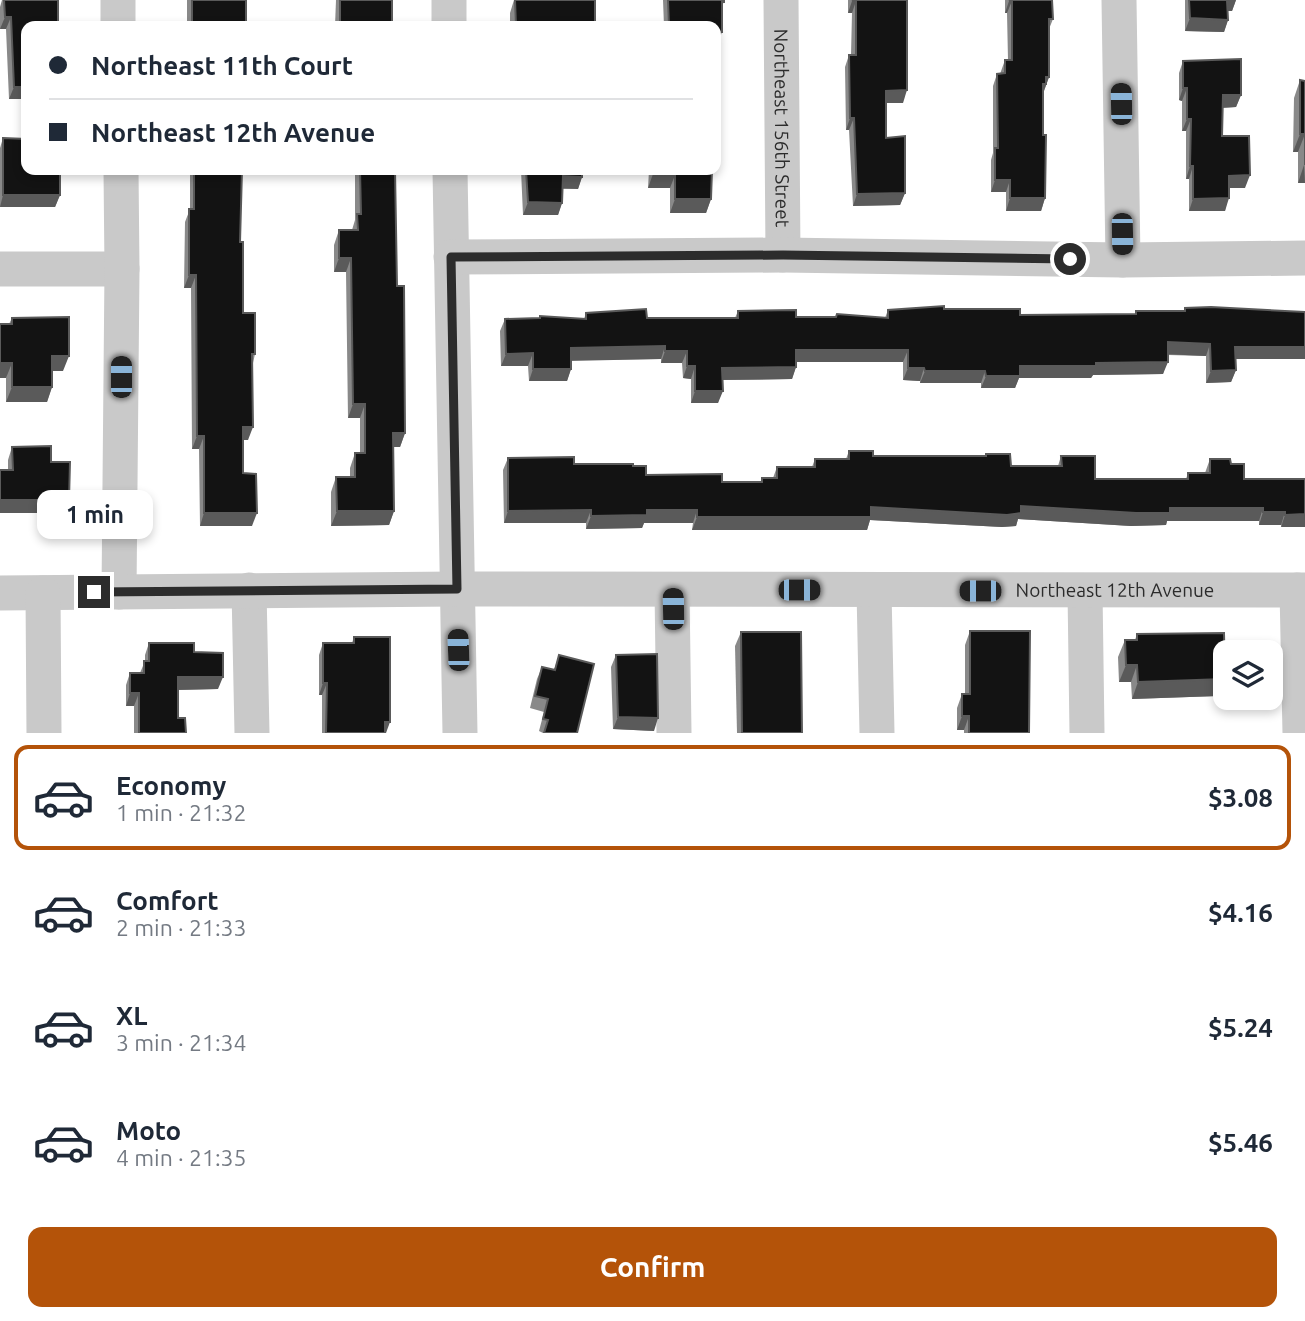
<!DOCTYPE html>
<html lang="en">
<head>
<meta charset="utf-8">
<style>
	:root { --surface:#fff; --page:#f6f6f7; --text:#1f2937; --muted:#747a83; --line:#e0e1e3; --accent:#b45309 }
	body { margin:0; font-family:Ubuntu,sans-serif; background:var(--page); color:var(--text); height:100vh; display:flex; flex-direction:column; font-size:26px; white-space:nowrap }
	* { box-sizing:border-box; margin:0 }
	p { font-size:23px; color:var(--muted) }
	.icon { flex:none; width:38px; height:38px; fill:none; stroke:currentColor; stroke-width:2; stroke-linecap:round; stroke-linejoin:round }
	.map { position:relative; height:733px; overflow:hidden }
	.side { display:flex; flex-direction:column; background:var(--surface); flex:1 }
	.side>* { flex:none }
	.guide { position:absolute; left:21px; top:21px; width:700px; height:154px; border-radius:14px; box-shadow:0 4px 10px #0003; display:grid; align-content:center; height:154px; padding:0 28px; background:var(--surface) }
	.fabs { position:absolute; left:1213px; top:640px; display:grid; gap:14px }
	.fabs a { display:grid; place-items:center; width:70px; height:70px; border-radius:14px; background:var(--surface); box-shadow:0 4px 10px #0003; font-size:35px }
	.end { position:absolute; width:32px; height:32px; margin:-16px; border:9px solid #2c2c2c; background:#fff; box-shadow:0 0 0 4px #fff }
	.from { border-radius:50% }
	.bubble { position:absolute; height:49px; border-radius:14px; background:var(--surface); box-shadow:0 4px 10px #0003; font-size:23px; font-weight:600; line-height:49px; text-align:center }
	.car { position:absolute; width:21px; height:42px; margin:-21px -10px; border-radius:9px; box-shadow:0 0 5px 2px #0007; background:linear-gradient(#222 24%,#8ab4d8 0 40%,#222 0 76%,#8ab4d8 0 86%,#222 0) }
	.guide b { display:flex; align-items:center; gap:24px; height:66px; font-size:26px }
	.guide b+b { border-top:2px solid var(--line) }
	.guide i { width:18px; height:18px; background:var(--text) }
	ul { padding:12px 0 0; list-style:none }
	li { display:flex; align-items:center; gap:21px; height:105px; margin:0 14px 10px; padding:0 14px; border:4px solid transparent; border-radius:14px }
	li div { flex:1 }
	li b { display:block; font-size:26px }
	li em { font-style:normal; font-weight:600 }
	li.on { border-color:var(--accent) }
	li>.icon { width:63px; height:63px; stroke-width:1.5 }
	.action { display:flex; gap:14px; margin-top:auto; padding:14px 28px }
	.action a { flex:1; height:80px; border-radius:14px; background:var(--accent); color:#fff; font-size:28px; font-weight:600; line-height:80px; text-align:center }
	.map>svg:first-child { display:block }
	.lines { fill:none; stroke-linecap:round; stroke-linejoin:round }
	.minor { stroke:#c9c9c9; stroke-width:35 }
	.wall { fill:#898989 }
	.shaded-wall { fill:#5a5a5a }
	.building { fill:#131313; stroke:#5a5a5a; stroke-width:2 }
	.route { stroke:#2c2c2c; stroke-width:9 }
	.labels { text-anchor:middle; stroke-width:7; stroke-linejoin:round; paint-order:stroke }
	.street-label { font-size:19px; fill:#2c2c2c; stroke:#fff }
</style>
</head>
<body>
<div class="map">
<svg width="1305" height="733" viewBox="0 0 1305 733">
	<rect width="100%" height="100%" fill="#fff"/>
	<g class="lines">
		<g class="minor">
			<path d="M 118,0 L 118,26"/>
			<path d="M 449,0 L 449,26"/>
			<path id="s1" d="M 781,0 L 783,255"/>
			<path d="M 1119,0 L 1123,260"/>
			<path d="M 450,170 L 460,733"/>
			<path d="M 451,257 L 783,255 L 1123,260 L 1305,258"/>
			<path d="M 0,269 L 122,269"/>
			<path d="M 249,590 L 252,733"/>
			<path d="M 672,590 L 674,733"/>
			<path d="M 1297,590 L 1300,733"/>
			<path d="M 874,591 L 877,733"/>
			<path d="M 1085,591 L 1087,733"/>
			<path d="M 119,592 L 122,269 L 121,170"/>
			<path id="s2" d="M 0,593 L 457,589 L 1305,590"/>
			<path d="M 43,593 L 44,733"/>
		</g>
	</g>
	<g class="wall">
		<path d="M 2,0 L 58,0 L 26,26 L 26,99 L 9,99 L 6,29 L 0,29 L 0,7 Z"/>
		<path d="M 187,0 L 246,0 L 245,26 L 187,26 Z"/>
		<path d="M 336,0 L 392,0 L 392,26 L 335,26 Z"/>
		<path d="M 514,0 L 595,0 L 595,26 L 510,26 L 510,13 Z"/>
		<path d="M 663,0 L 724,0 L 722,8 L 722,32 L 719,40 L 716,26 L 664,26 Z"/>
		<path d="M 848,0 L 907,0 L 903,103 L 886,103 L 886,138 L 905,193 L 900,205 L 853,206 L 849,130 L 846,130 L 845,67 L 849,55 L 851,55 L 852,13 L 848,13 Z"/>
		<path d="M 1005,0 L 1052,0 L 1053,19 L 1049,29 L 1049,77 L 1043,94 L 1045,198 L 1041,211 L 1006,211 L 1006,192 L 991,192 L 991,160 L 993,153 L 993,86 L 997,74 L 1000,74 L 1005,60 L 1008,60 L 1007,13 L 1005,13 Z"/>
		<path d="M 1185,0 L 1236,0 L 1232,11 L 1228,11 L 1228,20 L 1224,32 L 1185,31 Z"/>
		<path d="M 1183,61 L 1241,95 L 1236,107 L 1222,108 L 1222,136 L 1245,188 L 1229,188 L 1225,211 L 1189,211 L 1189,179 L 1186,179 L 1186,131 L 1182,131 L 1182,101 L 1179,100 L 1179,73 Z"/>
		<path d="M 1300,80 L 1305,81 L 1305,183 L 1298,183 L 1298,152 L 1293,152 L 1294,98 Z"/>
		<path d="M 3,138 L 60,195 L 55,207 L 0,207 L 0,148 Z"/>
		<path d="M 190,170 L 242,170 L 240,242 L 243,313 L 255,354 L 253,363 L 248,440 L 243,440 L 243,473 L 252,526 L 200,526 L 199,449 L 192,449 L 191,288 L 184,288 L 185,222 L 190,209 Z"/>
		<path d="M 339,170 L 395,170 L 397,286 L 405,433 L 400,447 L 393,447 L 394,511 L 389,525 L 331,526 L 331,492 L 336,477 L 350,477 L 350,468 L 355,453 L 360,453 L 360,418 L 348,418 L 346,272 L 334,272 L 334,245 L 339,230 L 352,230 L 355,220 L 355,174 L 339,174 Z"/>
		<path d="M 521,170 L 582,170 L 582,177 L 578,189 L 562,189 L 562,203 L 558,215 L 523,215 Z"/>
		<path d="M 649,170 L 712,170 L 711,199 L 706,213 L 670,213 L 670,188 L 648,188 Z"/>
		<path d="M 1185,308 L 1305,312 L 1305,359 L 1235,359 L 1236,370 L 1231,382 L 1206,383 L 1206,356 L 1168,355 L 1163,374 L 1093,375 L 1091,378 L 1019,378 L 1015,388 L 981,388 L 981,383 L 920,383 L 920,381 L 903,380 L 903,362 L 796,362 L 796,367 L 792,379 L 723,380 L 718,403 L 691,403 L 691,379 L 683,378 L 682,363 L 661,363 L 661,359 L 571,360 L 571,369 L 567,381 L 529,381 L 528,366 L 501,366 L 500,331 L 505,319 L 539,318 L 540,316 L 584,319 L 586,313 L 647,318 L 735,318 L 738,311 L 796,317 L 835,317 L 837,314 L 885,318 L 888,310 L 944,309 L 1020,315 L 1135,314 L 1136,311 L 1184,311 Z"/>
		<path d="M 12,318 L 63,371 L 52,371 L 52,387 L 47,402 L 6,402 L 6,378 L 9,324 Z"/>
		<path d="M 12,447 L 51,462 L 69,500 L 65,513 L 0,513 L 0,470 L 8,470 L 8,460 Z"/>
		<path d="M 849,451 L 873,456 L 985,456 L 986,454 L 1011,466 L 1058,466 L 1061,456 L 1095,479 L 1186,479 L 1188,473 L 1205,473 L 1210,459 L 1231,464 L 1244,479 L 1305,479 L 1281,527 L 1281,525 L 1259,525 L 1259,521 L 1167,521 L 1166,525 L 1131,526 L 1018,519 L 1016,526 L 1002,527 L 870,520 L 867,530 L 692,530 L 693,523 L 644,523 L 642,528 L 586,529 L 586,523 L 504,523 L 503,470 L 508,458 L 574,464 L 633,466 L 646,475 L 722,482 L 761,482 L 762,478 L 773,478 L 777,467 L 812,467 L 815,459 L 846,459 Z"/>
		<path d="M 970,631 L 1029,733 L 964,733 L 964,730 L 957,730 L 957,708 L 962,694 L 965,694 L 965,645 Z"/>
		<path d="M 741,632 L 802,733 L 737,733 L 735,646 Z"/>
		<path d="M 1137,634 L 1218,696 L 1132,699 L 1131,682 L 1119,682 L 1118,657 L 1125,640 L 1135,640 Z"/>
		<path d="M 354,637 L 386,733 L 322,733 L 322,695 L 319,695 L 319,655 L 323,643 L 352,643 Z"/>
		<path d="M 149,643 L 194,652 L 218,689 L 178,690 L 178,718 L 186,733 L 134,733 L 134,706 L 126,706 L 126,685 L 130,673 L 140,673 L 145,661 L 145,655 Z"/>
		<path d="M 559,655 L 577,733 L 543,733 L 539,731 L 544,712 L 530,708 L 537,679 L 542,667 L 554,670 Z"/>
		<path d="M 616,655 L 654,731 L 613,729 L 611,667 Z"/>
	</g>
	<g class="shaded-wall">
		<path d="M 1226,0 L 1236,0 L 1232,11 L 1222,11 Z"/>
		<path d="M 852,1 L 856,1 L 852,13 L 848,13 Z"/>
		<path d="M 1009,1 L 1012,1 L 1007,13 L 1005,13 Z"/>
		<path d="M 5,17 L 11,17 L 6,29 L 0,29 Z"/>
		<path d="M 1190,18 L 1228,20 L 1224,32 L 1185,31 Z"/>
		<path d="M 237,23 L 246,23 L 245,26 L 236,26 Z"/>
		<path d="M 1046,77 L 1049,77 L 1042,96 L 1043,84 Z"/>
		<path d="M 14,87 L 26,87 L 26,99 L 9,99 Z"/>
		<path d="M 1183,88 L 1187,88 L 1182,101 L 1179,100 Z"/>
		<path d="M 907,90 L 903,103 L 882,103 L 886,91 Z"/>
		<path d="M 1223,95 L 1241,95 L 1236,107 L 1218,108 Z"/>
		<path d="M 850,118 L 854,118 L 849,130 L 846,130 Z"/>
		<path d="M 1187,119 L 1191,119 L 1186,131 L 1182,131 Z"/>
		<path d="M 1300,134 L 1305,134 L 1298,152 L 1293,152 Z"/>
		<path d="M 1304,165 L 1305,183 L 1298,183 Z"/>
		<path d="M 1190,166 L 1193,166 L 1189,179 L 1186,179 Z"/>
		<path d="M 340,170 L 356,170 L 355,174 L 339,174 Z"/>
		<path d="M 653,174 L 675,175 L 670,188 L 648,188 Z"/>
		<path d="M 1250,175 L 1245,188 L 1225,188 L 1229,176 Z"/>
		<path d="M 563,176 L 582,177 L 578,189 L 558,188 Z"/>
		<path d="M 995,180 L 1010,180 L 1006,192 L 991,192 Z"/>
		<path d="M 905,193 L 900,205 L 853,206 L 857,194 Z"/>
		<path d="M 3,195 L 60,195 L 55,207 L 0,207 Z"/>
		<path d="M 1010,198 L 1045,198 L 1041,211 L 1006,211 Z"/>
		<path d="M 1229,198 L 1225,211 L 1189,211 L 1193,199 Z"/>
		<path d="M 675,199 L 711,199 L 706,213 L 670,213 Z"/>
		<path d="M 528,202 L 562,203 L 558,215 L 523,215 Z"/>
		<path d="M 339,258 L 351,258 L 346,272 L 334,272 Z"/>
		<path d="M 189,275 L 196,275 L 191,288 L 184,288 Z"/>
		<path d="M 1168,342 L 1210,344 L 1206,356 L 1163,354 Z"/>
		<path d="M 665,346 L 661,359 L 566,361 L 571,348 Z"/>
		<path d="M 1235,347 L 1305,347 L 1305,359 L 1231,359 Z"/>
		<path d="M 796,350 L 908,350 L 903,362 L 792,362 Z"/>
		<path d="M 665,351 L 687,351 L 682,363 L 661,363 Z"/>
		<path d="M 533,353 L 528,366 L 501,366 L 506,354 Z"/>
		<path d="M 52,356 L 69,356 L 63,371 L 47,371 Z"/>
		<path d="M 1168,362 L 1163,374 L 1093,375 L 1091,378 L 1019,378 L 1015,388 L 981,388 L 986,376 L 1020,366 L 1096,363 Z"/>
		<path d="M 0,363 L 12,363 L 6,378 L 0,378 Z"/>
		<path d="M 687,366 L 695,366 L 691,379 L 683,378 Z"/>
		<path d="M 796,367 L 792,379 L 718,380 L 722,368 Z"/>
		<path d="M 908,368 L 924,368 L 920,381 L 903,380 Z"/>
		<path d="M 533,369 L 571,369 L 567,381 L 529,381 Z"/>
		<path d="M 1236,370 L 1231,382 L 1206,383 L 1211,371 Z"/>
		<path d="M 925,371 L 985,371 L 981,383 L 920,383 Z"/>
		<path d="M 12,387 L 52,387 L 47,402 L 6,402 Z"/>
		<path d="M 695,391 L 723,391 L 718,403 L 691,403 Z"/>
		<path d="M 353,404 L 365,404 L 360,418 L 348,418 Z"/>
		<path d="M 243,427 L 253,427 L 248,440 L 238,440 Z"/>
		<path d="M 393,433 L 405,433 L 400,447 L 388,447 Z"/>
		<path d="M 197,436 L 204,436 L 199,449 L 192,449 Z"/>
		<path d="M 0,500 L 69,500 L 65,513 L 0,513 Z"/>
		<path d="M 1021,506 L 1170,508 L 1263,508 L 1259,521 L 1167,521 L 1166,525 L 1131,526 L 1018,519 L 1016,526 L 1002,527 L 870,520 L 867,530 L 692,530 L 697,517 L 871,507 Z"/>
		<path d="M 591,510 L 586,523 L 504,523 L 508,511 Z"/>
		<path d="M 647,510 L 697,510 L 693,523 L 644,523 L 642,528 L 586,529 L 591,516 Z"/>
		<path d="M 337,511 L 394,511 L 389,525 L 331,526 Z"/>
		<path d="M 1263,512 L 1285,512 L 1281,525 L 1259,525 Z"/>
		<path d="M 204,513 L 257,513 L 252,526 L 200,526 Z"/>
		<path d="M 1305,514 L 1305,527 L 1281,527 L 1285,515 Z"/>
		<path d="M 1126,665 L 1137,665 L 1131,682 L 1119,682 Z"/>
		<path d="M 178,677 L 223,677 L 218,689 L 174,690 Z"/>
		<path d="M 1225,679 L 1218,696 L 1132,699 L 1138,682 Z"/>
		<path d="M 323,683 L 327,683 L 322,695 L 319,695 Z"/>
		<path d="M 130,693 L 139,693 L 134,706 L 126,706 Z"/>
		<path d="M 962,716 L 969,716 L 964,730 L 957,730 Z"/>
		<path d="M 618,717 L 658,718 L 654,731 L 613,729 Z"/>
		<path d="M 385,722 L 390,722 L 386,733 L 381,733 Z"/>
	</g>
	<g class="building">
		<path d="M 4,0 L 58,0 L 58,26 L 26,26 L 26,87 L 14,87 L 11,17 L 5,17 Z"/>
		<path d="M 192,0 L 246,0 L 246,23 L 237,23 L 237,26 L 192,26 Z"/>
		<rect x="340" y="0" width="52" height="26"/>
		<path d="M 515,0 L 595,0 L 595,26 L 516,26 Z"/>
		<path d="M 668,0 L 724,0 L 724,2 L 722,2 L 722,32 L 719,32 L 716,115 L 716,26 L 669,26 Z"/>
		<path d="M 852,0 L 907,0 L 907,90 L 886,91 L 886,138 L 905,136 L 905,193 L 857,194 L 854,118 L 850,118 L 849,55 L 856,55 L 856,1 Z"/>
		<path d="M 1009,0 L 1052,0 L 1053,19 L 1049,19 L 1049,77 L 1046,77 L 1046,84 L 1043,84 L 1043,135 L 1046,135 L 1045,198 L 1010,198 L 1010,180 L 995,180 L 995,148 L 998,148 L 997,74 L 1005,73 L 1005,60 L 1012,60 L 1012,1 Z"/>
		<path d="M 1189,0 L 1227,0 L 1228,20 L 1190,18 Z"/>
		<path d="M 1241,59 L 1241,95 L 1223,95 L 1222,136 L 1249,136 L 1250,175 L 1229,176 L 1229,198 L 1193,199 L 1193,166 L 1190,166 L 1191,119 L 1187,119 L 1187,88 L 1183,88 L 1183,61 Z"/>
		<path d="M 1300,80 L 1305,81 L 1305,165 L 1305,134 L 1300,134 Z"/>
		<path d="M 3,138 L 26,139 L 26,170 L 60,170 L 60,195 L 3,195 Z"/>
		<path d="M 194,170 L 242,170 L 240,242 L 243,242 L 243,313 L 255,313 L 255,354 L 252,354 L 253,427 L 243,427 L 243,473 L 256,474 L 257,513 L 204,513 L 204,436 L 197,436 L 196,275 L 189,275 L 189,209 L 194,209 Z"/>
		<path d="M 360,170 L 395,170 L 397,286 L 404,286 L 405,433 L 393,433 L 394,511 L 337,511 L 336,477 L 355,477 L 355,453 L 365,453 L 365,404 L 353,404 L 351,258 L 339,258 L 339,230 L 358,230 L 357,214 L 361,214 Z"/>
		<path d="M 526,170 L 582,170 L 582,177 L 563,176 L 562,203 L 528,202 Z"/>
		<path d="M 653,170 L 712,170 L 711,199 L 675,199 L 675,175 L 653,174 Z"/>
		<path d="M 944,306 L 944,309 L 1020,309 L 1020,315 L 1136,314 L 1136,311 L 1185,311 L 1185,308 L 1211,307 L 1305,312 L 1305,347 L 1235,347 L 1236,370 L 1211,371 L 1210,344 L 1168,342 L 1168,362 L 1096,363 L 1096,366 L 1020,366 L 1020,376 L 986,376 L 985,371 L 925,371 L 924,368 L 908,368 L 908,350 L 796,350 L 796,367 L 722,368 L 723,391 L 695,391 L 695,366 L 687,366 L 687,351 L 665,351 L 665,346 L 571,348 L 571,369 L 533,369 L 533,353 L 506,354 L 505,319 L 540,318 L 540,316 L 586,319 L 586,313 L 646,309 L 647,318 L 738,318 L 738,311 L 796,310 L 796,317 L 836,317 L 837,314 L 888,318 L 888,310 Z"/>
		<path d="M 69,317 L 69,356 L 52,356 L 52,387 L 12,387 L 12,363 L 0,363 L 0,324 L 12,324 L 12,318 Z"/>
		<path d="M 51,446 L 51,462 L 70,462 L 69,500 L 0,500 L 0,470 L 13,470 L 12,447 Z"/>
		<path d="M 849,451 L 873,451 L 873,456 L 986,456 L 986,454 L 1010,454 L 1011,466 L 1062,466 L 1061,456 L 1095,456 L 1095,479 L 1188,479 L 1188,473 L 1210,473 L 1210,459 L 1230,459 L 1231,464 L 1244,464 L 1244,479 L 1305,479 L 1305,514 L 1285,515 L 1285,512 L 1263,512 L 1263,508 L 1170,508 L 1170,513 L 1136,513 L 1021,506 L 1021,513 L 1007,515 L 871,507 L 871,517 L 697,517 L 697,510 L 647,510 L 647,515 L 591,516 L 591,510 L 508,511 L 508,458 L 574,457 L 574,464 L 633,464 L 633,466 L 646,466 L 646,475 L 722,474 L 722,482 L 762,482 L 762,478 L 777,478 L 777,467 L 815,467 L 815,459 L 849,459 Z"/>
		<path d="M 970,631 L 1030,631 L 1029,733 L 969,733 L 969,716 L 962,716 L 962,694 L 970,694 Z"/>
		<path d="M 741,632 L 801,632 L 802,733 L 742,733 Z"/>
		<path d="M 1224,633 L 1225,679 L 1138,682 L 1137,665 L 1126,665 L 1125,640 L 1137,640 L 1137,634 Z"/>
		<path d="M 354,637 L 390,637 L 390,722 L 385,722 L 385,733 L 326,733 L 327,683 L 323,683 L 323,643 L 354,643 Z"/>
		<path d="M 149,643 L 194,643 L 194,652 L 223,653 L 223,677 L 178,677 L 178,718 L 185,718 L 186,733 L 139,733 L 139,693 L 130,693 L 130,673 L 144,673 L 144,661 L 149,661 Z"/>
		<path d="M 657,654 L 658,718 L 618,717 L 616,655 Z"/>
		<path d="M 559,655 L 594,664 L 577,733 L 544,733 L 548,720 L 543,719 L 548,699 L 535,696 L 542,667 L 555,670 Z"/>
	</g>
	<g class="lines">
		<path class="route" d="M 94,592 L 457,589 L 451,257 L 783,255 L 1070,259"/>
	</g>
	<g class="labels">
		<g class="street-label">
			<text dy="7" stroke="none"><textPath href="#s1" startOffset="128">Northeast 156th Street</textPath></text>
			<text dy="7" stroke="none"><textPath href="#s2" startOffset="1115">Northeast 12th Avenue</textPath></text>
		</g>
	</g>
</svg>
<div class="fabs">
<a><svg class="icon" aria-label="layers" viewBox="0 0 24 24"><path d="M12 4l9 5-9 5-9-5zM3 14l9 5 9-5"/></svg></a>
</div>
<i class="end from" style="left:1070px;top:259px"></i>
<i class="end" style="left:94px;top:592px"></i>
<div class="bubble" style="left:37px;top:490px;width:116px">1 min</div>
<i class="car" style="left:1121px;top:104px;rotate:359deg"></i>
<i class="car" style="left:1122px;top:234px;rotate:179deg"></i>
<i class="car" style="left:121px;top:377px;rotate:0deg"></i>
<i class="car" style="left:799px;top:590px;rotate:90deg"></i>
<i class="car" style="left:980px;top:591px;rotate:270deg"></i>
<i class="car" style="left:673px;top:609px;rotate:359deg"></i>
<i class="car" style="left:458px;top:650px;rotate:358deg"></i>
<div class="guide">
<b><i class="from"></i>Northeast 11th Court</b>
<b><i></i>Northeast 12th Avenue</b>
</div>
</div>
<section class="side">
<ul>
<li class="on"><svg class="icon" aria-label="car" viewBox="0 0 24 24"><path d="M5 17H2v-5l4-1 3-4h7l3 4 3 1v5h-3M9 17h6M6 11h13"/><circle cx="7" cy="17" r="2"/><circle cx="17" cy="17" r="2"/></svg><div><b>Economy</b><p>1 min · 21:32</p></div><em>$3.08</em></li>
<li><svg class="icon" aria-label="car" viewBox="0 0 24 24"><path d="M5 17H2v-5l4-1 3-4h7l3 4 3 1v5h-3M9 17h6M6 11h13"/><circle cx="7" cy="17" r="2"/><circle cx="17" cy="17" r="2"/></svg><div><b>Comfort</b><p>2 min · 21:33</p></div><em>$4.16</em></li>
<li><svg class="icon" aria-label="car" viewBox="0 0 24 24"><path d="M5 17H2v-5l4-1 3-4h7l3 4 3 1v5h-3M9 17h6M6 11h13"/><circle cx="7" cy="17" r="2"/><circle cx="17" cy="17" r="2"/></svg><div><b>XL</b><p>3 min · 21:34</p></div><em>$5.24</em></li>
<li><svg class="icon" aria-label="car" viewBox="0 0 24 24"><path d="M5 17H2v-5l4-1 3-4h7l3 4 3 1v5h-3M9 17h6M6 11h13"/><circle cx="7" cy="17" r="2"/><circle cx="17" cy="17" r="2"/></svg><div><b>Moto</b><p>4 min · 21:35</p></div><em>$5.46</em></li>
</ul>
<div class="action"><a>Confirm</a></div>
</section>
</body>
</html>
